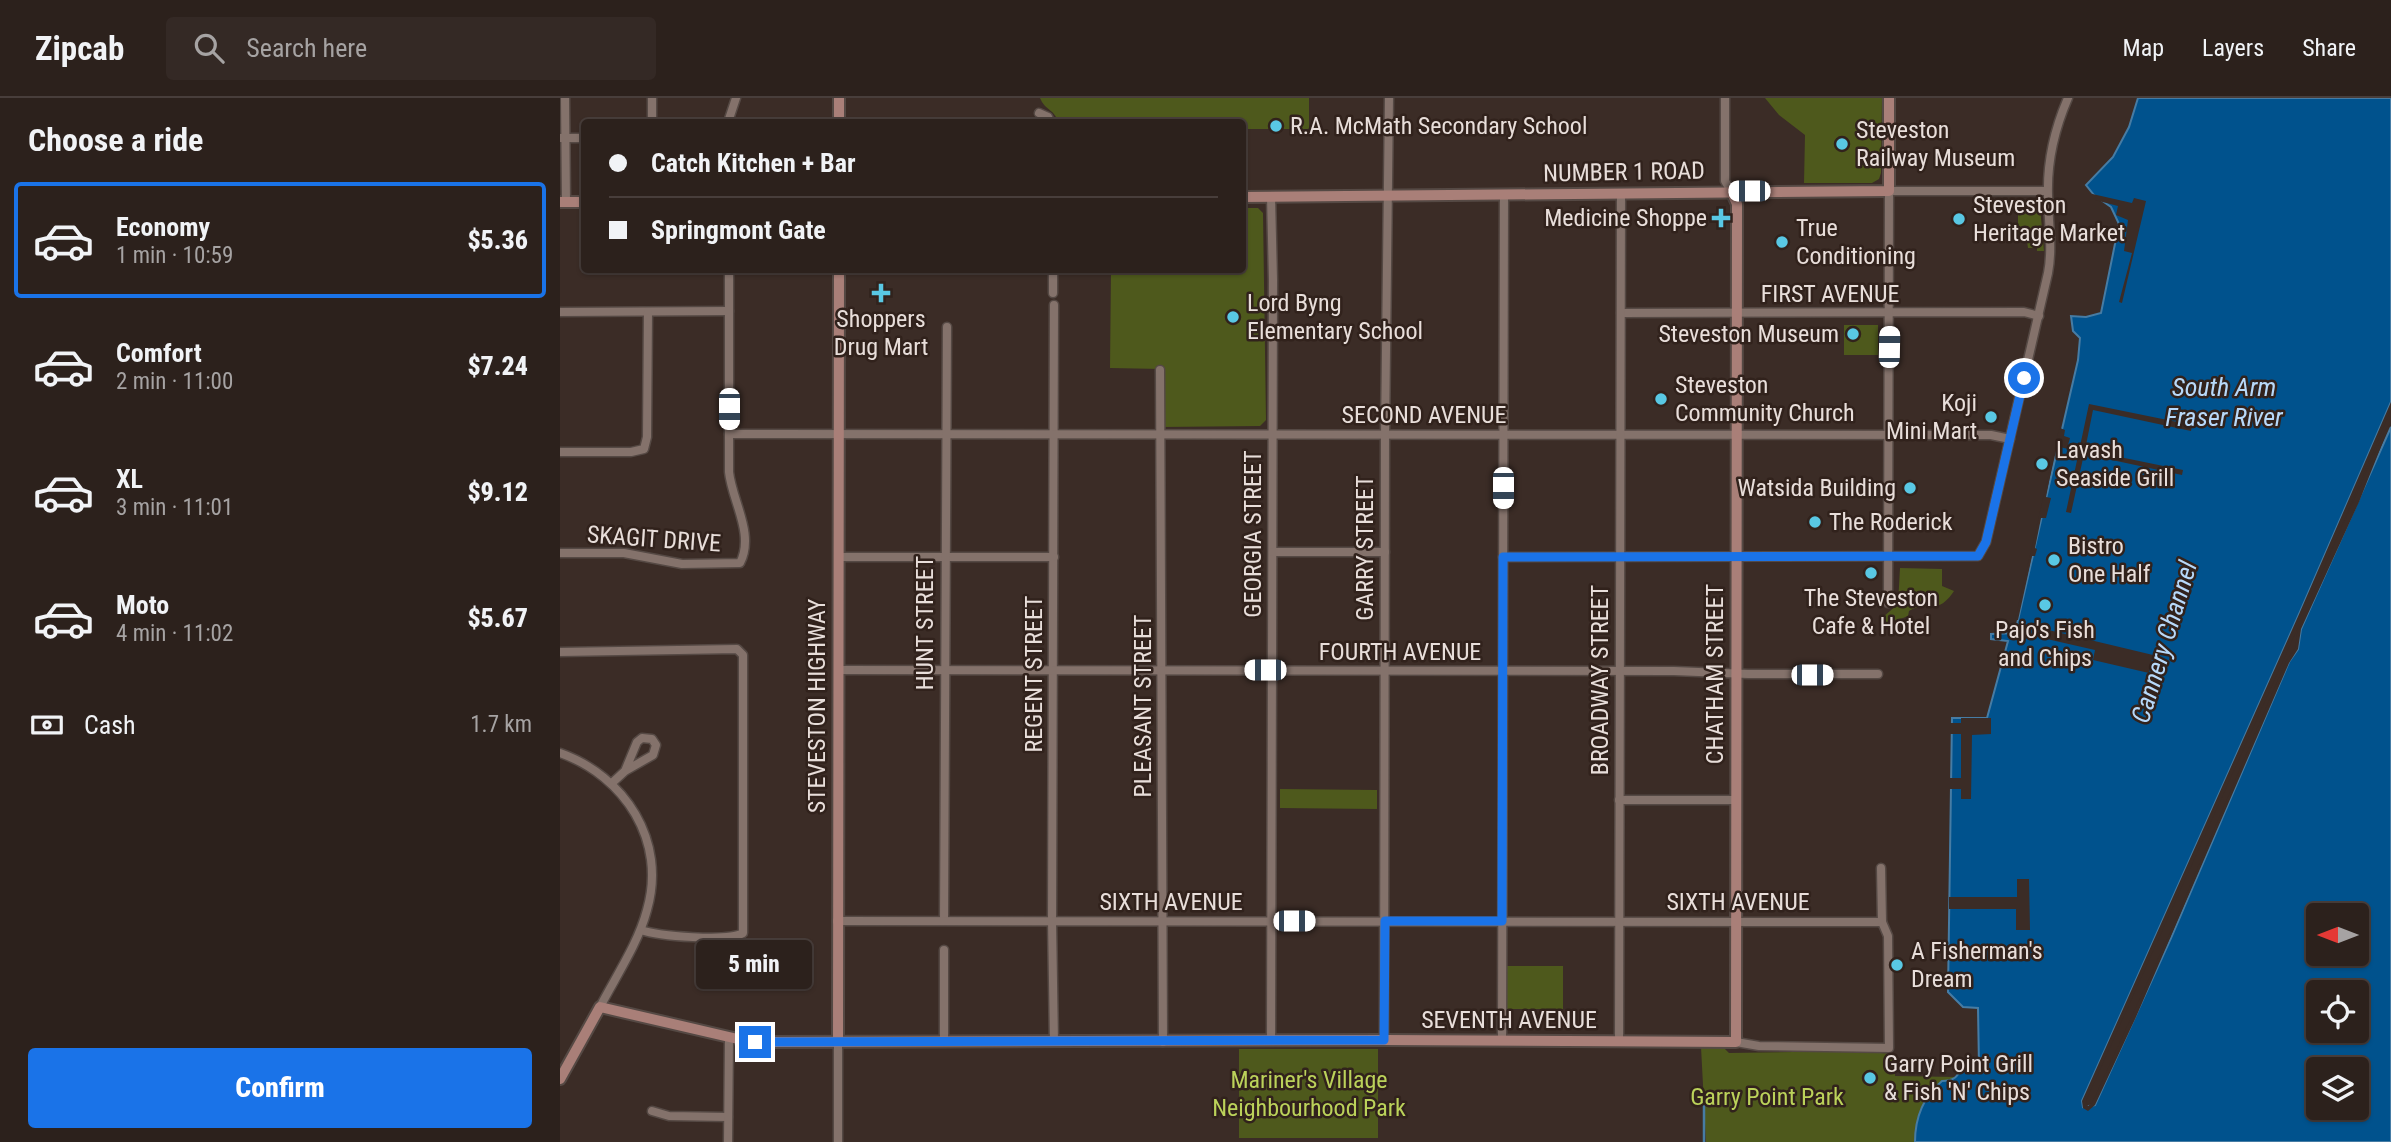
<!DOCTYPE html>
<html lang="en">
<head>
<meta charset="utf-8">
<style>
	:root { --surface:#2c211c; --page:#342925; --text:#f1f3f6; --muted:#a6a3a3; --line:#483e3b; --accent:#1a73e8 }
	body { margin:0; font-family:"Roboto Condensed",sans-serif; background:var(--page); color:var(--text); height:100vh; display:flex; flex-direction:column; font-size:26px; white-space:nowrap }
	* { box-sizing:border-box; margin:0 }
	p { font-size:23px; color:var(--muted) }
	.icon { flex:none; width:38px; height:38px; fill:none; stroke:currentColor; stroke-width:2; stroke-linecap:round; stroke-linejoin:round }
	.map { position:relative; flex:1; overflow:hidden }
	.details { display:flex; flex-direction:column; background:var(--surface); width:560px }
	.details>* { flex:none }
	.banner { position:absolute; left:21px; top:21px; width:665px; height:154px; border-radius:7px; box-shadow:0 2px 5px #0004,0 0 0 2px var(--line); display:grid; align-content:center; height:154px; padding:0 28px; background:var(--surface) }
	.needle { width:46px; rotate:270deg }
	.tools { position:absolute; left:1746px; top:805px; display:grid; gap:14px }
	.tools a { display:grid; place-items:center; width:63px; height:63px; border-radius:7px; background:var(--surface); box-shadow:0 2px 5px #0004,0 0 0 2px var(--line); font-size:35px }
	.end { position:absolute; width:32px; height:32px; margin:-16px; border:9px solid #1a73e8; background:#fff; box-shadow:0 0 0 4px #fff }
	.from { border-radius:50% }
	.bubble { position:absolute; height:49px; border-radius:7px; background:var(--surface); box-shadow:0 2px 5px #0004,0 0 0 2px var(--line); font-size:23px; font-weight:800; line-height:49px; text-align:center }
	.car { position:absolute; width:21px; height:42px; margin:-21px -10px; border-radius:9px; box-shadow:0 0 5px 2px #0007; background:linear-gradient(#fff 24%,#345 0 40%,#fff 0 76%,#345 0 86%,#fff 0) }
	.banner b { display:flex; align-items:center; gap:24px; height:66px; font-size:26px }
	.banner b+b { border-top:2px solid var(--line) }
	.banner i { width:18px; height:18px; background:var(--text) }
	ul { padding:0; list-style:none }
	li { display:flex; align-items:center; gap:21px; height:116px; margin:0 14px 10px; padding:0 14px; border:4px solid transparent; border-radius:7px }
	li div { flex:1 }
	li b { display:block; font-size:26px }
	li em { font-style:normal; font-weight:800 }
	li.active { border-color:var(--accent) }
	li>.icon { width:63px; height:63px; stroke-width:1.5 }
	h2 { padding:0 28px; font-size:32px; line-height:84px }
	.pay { display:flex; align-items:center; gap:18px; height:77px; padding:0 28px; font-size:26px }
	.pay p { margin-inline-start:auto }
	.action { display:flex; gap:14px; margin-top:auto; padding:14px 28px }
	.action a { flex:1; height:80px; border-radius:7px; background:var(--accent); color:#fff; font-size:28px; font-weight:800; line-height:80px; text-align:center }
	header { display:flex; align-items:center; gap:42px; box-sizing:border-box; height:98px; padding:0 35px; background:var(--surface); border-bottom:2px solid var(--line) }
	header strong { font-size:33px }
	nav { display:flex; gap:38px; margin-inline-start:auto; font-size:24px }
	.search { width:490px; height:63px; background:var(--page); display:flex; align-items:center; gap:18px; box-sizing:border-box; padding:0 24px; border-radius:7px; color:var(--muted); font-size:26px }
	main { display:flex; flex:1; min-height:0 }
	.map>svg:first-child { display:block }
	.green { fill:#4e591c }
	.water { fill:#00528d; stroke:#467ca4; stroke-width:2; fill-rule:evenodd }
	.pier { fill:#3b2c26 }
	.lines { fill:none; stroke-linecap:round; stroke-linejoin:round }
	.stream { stroke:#467ca4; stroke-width:2.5 }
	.street-casing { stroke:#554944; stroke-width:11 }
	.secondary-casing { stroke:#554944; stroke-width:14 }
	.street { stroke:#84726b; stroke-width:8 }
	.secondary { stroke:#a97f78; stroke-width:10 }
	.route { stroke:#1a73e8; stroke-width:9 }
	.poi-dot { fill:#59c8e4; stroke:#31221c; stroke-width:2.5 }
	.labels { text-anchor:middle; stroke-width:5; stroke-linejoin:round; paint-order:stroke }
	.poi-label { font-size:24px; fill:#e8deda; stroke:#31221c; text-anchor:start }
	.street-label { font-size:24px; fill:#e8deda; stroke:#31221c }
	.park-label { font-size:24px; fill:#bbd25a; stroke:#31221c }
	.water-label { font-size:26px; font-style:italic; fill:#b7d9fa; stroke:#31221c }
</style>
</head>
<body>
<header>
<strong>Zipcab</strong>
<div class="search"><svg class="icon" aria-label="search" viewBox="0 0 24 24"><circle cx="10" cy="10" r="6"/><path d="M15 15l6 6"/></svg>Search here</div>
<nav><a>Map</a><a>Layers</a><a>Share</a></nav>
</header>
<main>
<section class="details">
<h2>Choose a ride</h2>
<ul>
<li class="active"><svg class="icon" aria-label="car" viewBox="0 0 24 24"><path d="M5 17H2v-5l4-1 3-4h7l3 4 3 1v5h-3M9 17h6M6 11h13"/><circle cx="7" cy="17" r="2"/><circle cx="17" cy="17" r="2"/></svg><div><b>Economy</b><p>1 min · 10:59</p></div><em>$5.36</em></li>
<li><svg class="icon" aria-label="car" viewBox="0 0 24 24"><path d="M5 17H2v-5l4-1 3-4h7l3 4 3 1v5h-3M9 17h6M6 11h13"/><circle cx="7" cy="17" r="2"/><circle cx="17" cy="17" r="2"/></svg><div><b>Comfort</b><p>2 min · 11:00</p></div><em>$7.24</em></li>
<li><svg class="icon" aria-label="car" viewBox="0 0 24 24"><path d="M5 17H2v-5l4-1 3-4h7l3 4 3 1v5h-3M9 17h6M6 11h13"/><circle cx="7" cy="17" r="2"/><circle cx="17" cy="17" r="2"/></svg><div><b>XL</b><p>3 min · 11:01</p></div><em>$9.12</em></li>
<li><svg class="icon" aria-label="car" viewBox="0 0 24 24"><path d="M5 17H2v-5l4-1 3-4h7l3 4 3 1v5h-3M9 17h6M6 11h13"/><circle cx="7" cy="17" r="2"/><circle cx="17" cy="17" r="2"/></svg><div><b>Moto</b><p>4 min · 11:02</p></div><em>$5.67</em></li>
</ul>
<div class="pay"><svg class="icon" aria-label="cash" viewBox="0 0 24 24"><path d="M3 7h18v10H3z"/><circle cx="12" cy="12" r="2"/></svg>Cash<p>1.7 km</p></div>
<div class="action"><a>Confirm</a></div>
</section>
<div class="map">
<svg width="1831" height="1044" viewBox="0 0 1831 1044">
	<rect width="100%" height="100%" fill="#3b2c26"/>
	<g class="green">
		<path d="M 480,0 L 749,0 L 749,31 L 683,31 L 683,50 L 682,24 L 616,24 L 616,21 L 497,21 C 493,11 485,12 480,0 Z"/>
		<path d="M 1205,0 L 1322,0 L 1321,75 L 1319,81 L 1312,85 L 1244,85 L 1245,37 L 1219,17 Z"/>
		<path d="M 1475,103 L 1480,109 L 1484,153 L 1477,153 L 1477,150 L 1468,150 L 1467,143 L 1458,143 L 1458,104 Z"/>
		<path d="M 683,110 L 698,110 L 703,115 L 706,322 L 700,328 L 602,329 L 602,271 L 550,270 L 551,172 L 682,172 Z"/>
		<rect x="1284" y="227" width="34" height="30"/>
		<path d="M 1340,470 L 1382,471 L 1382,488 L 1394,493 C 1376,520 1367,501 1349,513 L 1348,518 L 1330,525 L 1321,526 L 1322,520 L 1338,506 Z"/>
		<path d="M 720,691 L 817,692 L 817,711 L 720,710 Z"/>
		<rect x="947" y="868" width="56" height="43"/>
		<path d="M 1141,949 L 1163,949 L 1169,955 L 1295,953 L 1334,956 L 1335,978 L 1397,979 L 1391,983 L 1382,983 L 1355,1034 L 1355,1044 L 1146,1044 Z"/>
		<rect x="679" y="951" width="139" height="89"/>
	</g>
	<path class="water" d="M 1578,0 L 1831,0 L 1831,304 L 1740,514 L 1522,1003 L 1523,1009 L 1535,1007 L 1611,840 L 1729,564 L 1738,551 L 1741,531 L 1831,329 L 1831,1044 L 1355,1044 C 1355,1019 1363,999 1382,983 C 1394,983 1397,979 1403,969 L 1419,969 L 1418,910 L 1403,909 L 1388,894 L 1392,620 L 1427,620 L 1448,543 L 1431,541 L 1431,536 L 1455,535 L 1518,262 L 1520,240 L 1513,233 L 1511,218 L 1526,219 L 1541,215 L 1559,126 L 1551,109 L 1534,97 L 1526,87 L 1553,59 L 1569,29 ZM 1759,817 L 1797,817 L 1797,856 L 1759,856 ZM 1759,894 L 1797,894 L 1797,933 L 1759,933 ZM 1759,971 L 1797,971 L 1797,1010 L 1759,1010 Z"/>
	<g class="pier">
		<path d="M 1528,95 L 1572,105 L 1574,100 L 1586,103 L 1562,205 L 1559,204 L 1572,155 L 1564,153 L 1568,122 L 1556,117 L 1558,108 L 1535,102 Z"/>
		<path d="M 1509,288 L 1510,289 L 1500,330 L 1505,332 L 1504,338 L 1510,340 L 1508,347 L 1508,351 L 1496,348 L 1486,399 L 1491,400 L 1486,420 L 1481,420 L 1475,450 L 1477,451 L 1475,458 L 1472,458 L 1458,522 L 1455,522 Z"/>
		<path d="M 1831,304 L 1831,312 L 1744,516 L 1526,1003 L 1528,1008 L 1532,1005 L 1608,839 L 1726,563 L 1735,550 L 1738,529 L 1824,334 L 1830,326 L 1799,404 L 1741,531 L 1738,551 L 1729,565 L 1576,919 L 1535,1007 L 1528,1013 L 1523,1010 L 1522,1003 L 1740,514 Z"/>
		<path d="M 1529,306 L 1632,327 L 1631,333 L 1533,312 L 1526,347 L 1545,351 L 1545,356 L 1623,372 L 1622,377 L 1524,356 L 1511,415 L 1506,414 Z"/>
		<path d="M 1480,530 L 1593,557 L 1589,575 L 1533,562 L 1535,552 L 1478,539 Z"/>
		<path d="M 1401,620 L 1431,620 L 1431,636 L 1412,637 L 1411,701 L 1401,701 L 1401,691 L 1388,691 L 1388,680 L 1401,680 L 1401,636 L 1388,636 L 1388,625 L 1401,625 Z"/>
		<path d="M 1457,781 L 1469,781 L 1470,832 L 1456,832 L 1456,811 L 1389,811 L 1389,799 L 1457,799 Z"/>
	</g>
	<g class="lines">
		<path class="stream" d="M 1144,1006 L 1144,1044"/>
		<g class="street-casing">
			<g id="street">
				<path d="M 5,0 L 6,104"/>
				<path d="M 92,0 L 92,24"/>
				<path d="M 1165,0 L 1165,83 L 1171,93"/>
				<path d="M 479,15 L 488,19 L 490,24"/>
				<path d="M 168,24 L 176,0"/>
				<path d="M 0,40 L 24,40"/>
				<path d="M 711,99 L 713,182 L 711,942"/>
				<path d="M 493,172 L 493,195"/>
				<path d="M 494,207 L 492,823 L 494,944"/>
				<path d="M 0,214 L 169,213"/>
				<path d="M 1061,215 L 1464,214 L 1479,218"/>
				<path d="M 600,272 L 603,944"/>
				<path d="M 169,336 L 1431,337 L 1450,341"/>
				<path d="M 0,354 L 71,354 L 84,351 L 87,339 L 88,214"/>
				<path d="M 713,454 L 825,454"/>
				<path d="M 0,455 L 64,455 L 122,466 L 180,465 C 195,436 172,403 169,374 L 169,172"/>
				<path d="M 278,459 L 494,459"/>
				<path d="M 943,459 L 1418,458 L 1426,444 L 1488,175 C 1493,149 1488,123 1488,97 C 1487,64 1495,30 1508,0"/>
				<path d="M 1328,505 L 1329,93 L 1487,93"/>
				<path d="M 0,554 L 177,551 L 183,557 L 183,835 C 168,844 98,838 81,832"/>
				<path d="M 278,572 L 1114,573 L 1188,576 L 1318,576"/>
				<path d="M 0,655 C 65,678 107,743 87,812 C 78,846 56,878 40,909"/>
				<path d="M 52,685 L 65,673 L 93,657 L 96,647 L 92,641 L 82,640 L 77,644 L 65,673"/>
				<path d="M 1059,702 L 1176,702"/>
				<path d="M 384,822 L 387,229"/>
				<path d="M 277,823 L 1322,824"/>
				<path d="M 384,852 L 384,943"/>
				<path d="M 824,942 L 825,336 L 829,0"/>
				<path d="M 942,942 L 944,96"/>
				<path d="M 1059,943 L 1061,96"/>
				<path d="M 1176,944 L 1199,948 L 1329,950 L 1328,838 L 1322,824 L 1321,770"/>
				<path d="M 92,1013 L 109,1018 L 168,1019"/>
				<path d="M 168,1044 L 169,939"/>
				<path d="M 278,1044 L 278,943"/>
			</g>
		</g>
		<g class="secondary-casing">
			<g id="secondary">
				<path d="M 279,24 L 279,0"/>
				<path d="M 682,99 L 1329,93 L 1329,0"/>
				<path d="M 0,104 L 24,104"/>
				<path d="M 278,943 L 279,172"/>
				<path d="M 0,981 L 40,909 L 182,942 L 206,944 L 824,942 L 1176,944 L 1177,106 L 1171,93"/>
			</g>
		</g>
		<use href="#street" class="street"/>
		<use href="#secondary" class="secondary"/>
	</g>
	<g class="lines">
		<path class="route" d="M 195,944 L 824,942 L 825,823 L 942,823 L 943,459 L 1418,458 L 1426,444 L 1464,280"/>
	</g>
	<g class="poi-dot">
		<circle cx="716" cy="28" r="7"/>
		<circle cx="1282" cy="46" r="7"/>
		<path d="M1157.5 109.5h7v7h7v7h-7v7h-7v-7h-7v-7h7z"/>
		<circle cx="1399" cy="121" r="7"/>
		<circle cx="1222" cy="144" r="7"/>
		<path d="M317.5 184.5h7v7h7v7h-7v7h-7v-7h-7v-7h7z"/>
		<circle cx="673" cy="219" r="7"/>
		<circle cx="1293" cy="236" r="7"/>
		<circle cx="1101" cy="301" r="7"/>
		<circle cx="1431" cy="319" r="7"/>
		<circle cx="1482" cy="366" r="7"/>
		<circle cx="1350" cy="390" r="7"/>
		<circle cx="1255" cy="424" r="7"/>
		<circle cx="1494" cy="462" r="7"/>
		<circle cx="1311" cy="475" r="7"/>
		<circle cx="1485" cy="507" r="7"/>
		<circle cx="1337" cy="867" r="7"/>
		<circle cx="1310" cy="980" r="7"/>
	</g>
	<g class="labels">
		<g class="poi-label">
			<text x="730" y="36">R.A. McMath Secondary School</text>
			<text x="1296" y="40">Steveston<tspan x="1296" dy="28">Railway Museum</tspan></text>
			<text x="1413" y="115">Steveston<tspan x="1413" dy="28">Heritage Market</tspan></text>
			<text x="1147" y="128" text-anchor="end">Medicine Shoppe</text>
			<text x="1236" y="138">True<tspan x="1236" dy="28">Conditioning</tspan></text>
			<text x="687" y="213">Lord Byng<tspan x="687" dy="28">Elementary School</tspan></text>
			<text x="321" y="229" text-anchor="middle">Shoppers<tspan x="321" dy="28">Drug Mart</tspan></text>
			<text x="1279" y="244" text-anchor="end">Steveston Museum</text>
			<text x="1115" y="295">Steveston<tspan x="1115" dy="28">Community Church</tspan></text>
			<text x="1417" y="313" text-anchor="end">Koji<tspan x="1417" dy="28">Mini Mart</tspan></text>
			<text x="1496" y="360">Lavash<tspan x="1496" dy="28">Seaside Grill</tspan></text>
			<text x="1336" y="398" text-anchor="end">Watsida Building</text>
			<text x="1269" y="432">The Roderick</text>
			<text x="1508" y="456">Bistro<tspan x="1508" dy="28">One Half</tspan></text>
			<text x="1311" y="508" text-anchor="middle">The Steveston<tspan x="1311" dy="28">Cafe &amp; Hotel</tspan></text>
			<text x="1485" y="540" text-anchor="middle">Pajo's Fish<tspan x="1485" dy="28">and Chips</tspan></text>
			<text x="1351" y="861">A Fisherman's<tspan x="1351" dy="28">Dream</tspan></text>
			<text x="1324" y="974">Garry Point Grill<tspan x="1324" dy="28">&amp; Fish 'N' Chips</tspan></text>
		</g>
		<g class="street-label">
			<text transform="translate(1064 74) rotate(-1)" y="8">NUMBER 1 ROAD</text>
			<text x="1270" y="204">FIRST AVENUE</text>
			<text x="864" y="325">SECOND AVENUE</text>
			<text transform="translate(693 436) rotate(-90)" y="8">GEORGIA STREET</text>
			<text transform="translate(94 441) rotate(4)" y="8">SKAGIT DRIVE</text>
			<text transform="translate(805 450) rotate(-90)" y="8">GARRY STREET</text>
			<text transform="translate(365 525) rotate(-90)" y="8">HUNT STREET</text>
			<text x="840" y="562">FOURTH AVENUE</text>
			<text transform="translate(474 576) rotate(-90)" y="8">REGENT STREET</text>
			<text transform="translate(1155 576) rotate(-90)" y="8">CHATHAM STREET</text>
			<text transform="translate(1040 582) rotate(-90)" y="8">BROADWAY STREET</text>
			<text transform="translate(257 608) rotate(-90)" y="8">STEVESTON HIGHWAY</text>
			<text transform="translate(583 608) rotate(-90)" y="8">PLEASANT STREET</text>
			<text x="611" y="812">SIXTH AVENUE</text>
			<text x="1178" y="812">SIXTH AVENUE</text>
			<text x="949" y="930">SEVENTH AVENUE</text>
		</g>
		<g class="park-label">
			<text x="749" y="990">Mariner's Village<tspan x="749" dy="28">Neighbourhood Park</tspan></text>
			<text x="1207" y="1007">Garry Point Park</text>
		</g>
		<g class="water-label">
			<text x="1664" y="298">South Arm<tspan x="1664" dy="30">Fraser River</tspan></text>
			<text transform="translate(1604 544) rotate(-73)" y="9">Cannery Channel</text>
		</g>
	</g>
</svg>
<div class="tools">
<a><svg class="needle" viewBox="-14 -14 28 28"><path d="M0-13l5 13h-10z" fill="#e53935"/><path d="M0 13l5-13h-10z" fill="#a6a3a3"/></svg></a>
<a><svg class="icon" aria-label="locate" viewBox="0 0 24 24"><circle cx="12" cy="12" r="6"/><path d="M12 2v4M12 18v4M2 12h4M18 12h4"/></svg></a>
<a><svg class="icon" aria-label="layers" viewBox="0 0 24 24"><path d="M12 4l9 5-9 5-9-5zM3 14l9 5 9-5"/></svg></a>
</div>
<i class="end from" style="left:1464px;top:280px"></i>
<i class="end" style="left:195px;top:944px"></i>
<div class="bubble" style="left:136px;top:842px;width:116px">5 min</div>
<i class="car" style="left:1189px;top:93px;rotate:270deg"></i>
<i class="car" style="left:1329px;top:249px;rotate:1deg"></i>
<i class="car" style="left:169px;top:311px;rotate:180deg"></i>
<i class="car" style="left:943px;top:390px;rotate:180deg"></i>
<i class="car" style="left:705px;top:572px;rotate:270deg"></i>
<i class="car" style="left:1252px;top:577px;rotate:90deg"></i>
<i class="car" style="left:734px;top:823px;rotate:90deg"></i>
<div class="banner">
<b><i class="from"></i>Catch Kitchen + Bar</b>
<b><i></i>Springmont Gate</b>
</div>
</div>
</main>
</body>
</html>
